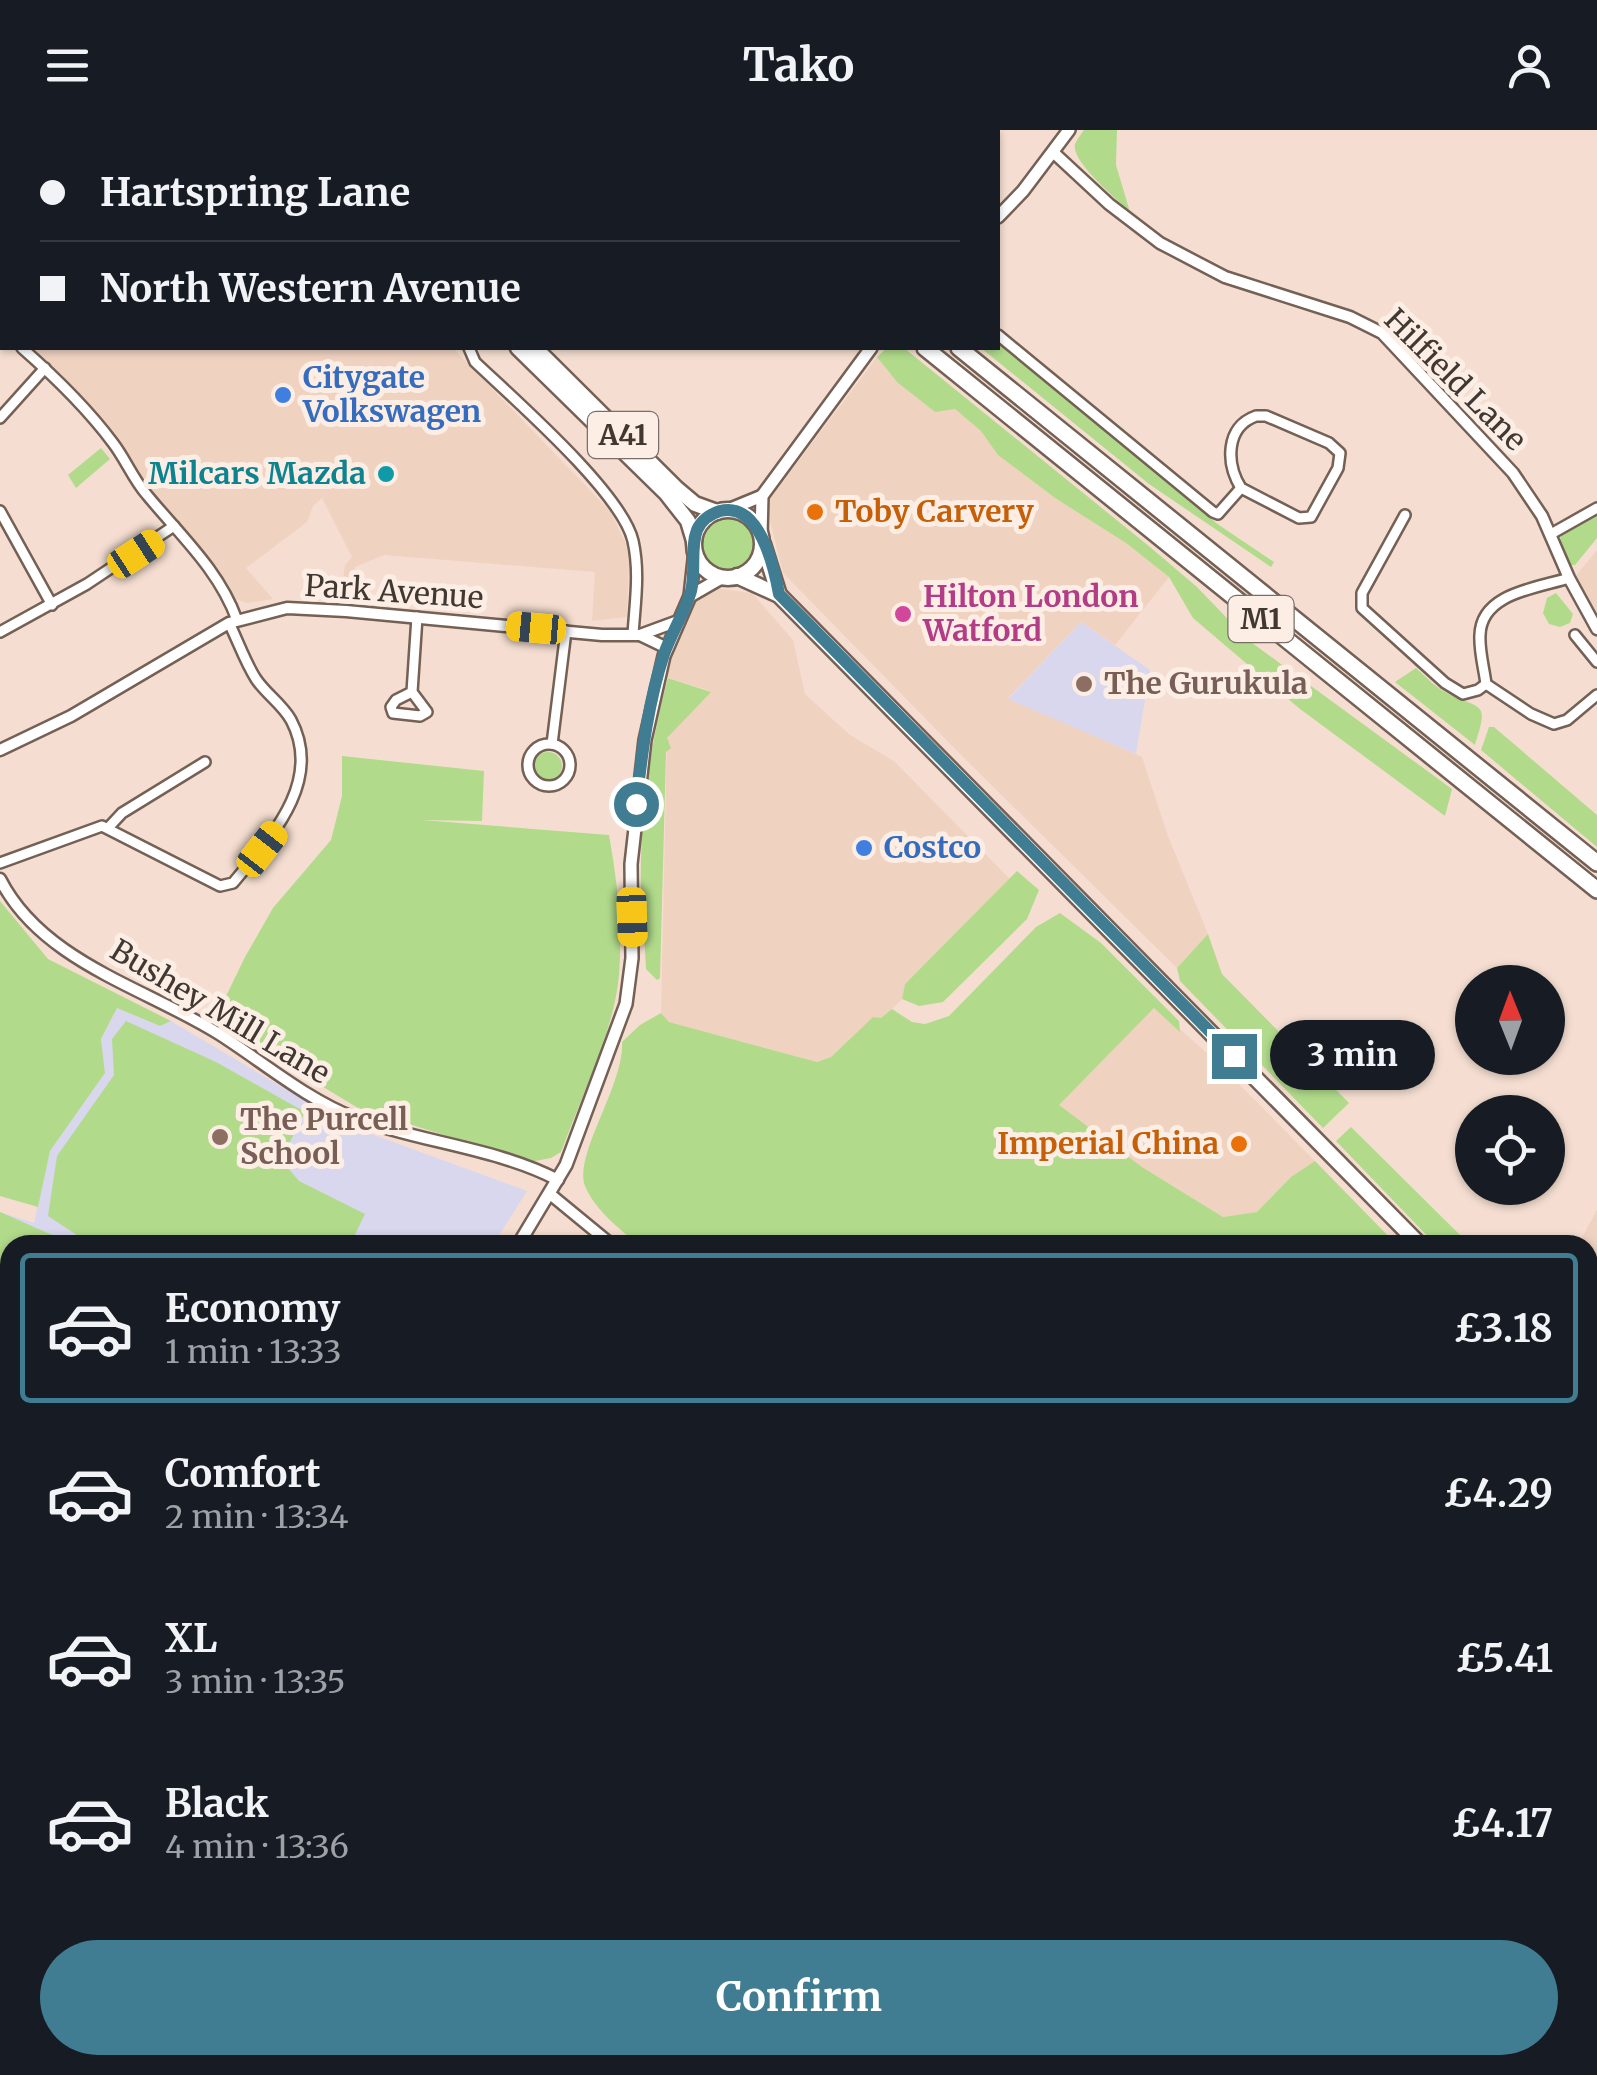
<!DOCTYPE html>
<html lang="en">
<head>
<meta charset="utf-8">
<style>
	:root { --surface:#171b24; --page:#20242c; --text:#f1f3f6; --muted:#9ea1a6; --line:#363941; --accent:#407d93 }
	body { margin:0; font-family:Merriweather,serif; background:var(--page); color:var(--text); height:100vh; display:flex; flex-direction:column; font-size:38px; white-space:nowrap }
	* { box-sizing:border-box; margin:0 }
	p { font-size:32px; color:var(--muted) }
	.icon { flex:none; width:55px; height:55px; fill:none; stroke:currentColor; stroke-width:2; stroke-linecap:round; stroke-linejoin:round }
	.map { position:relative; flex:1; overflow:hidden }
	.panel { position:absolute; left:0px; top:1105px; width:1598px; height:840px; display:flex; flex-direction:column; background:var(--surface); border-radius:30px 30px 0 0; box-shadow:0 2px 8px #0004 }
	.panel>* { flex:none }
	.top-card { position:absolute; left:0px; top:0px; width:1000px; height:220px; box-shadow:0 2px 8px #0004; display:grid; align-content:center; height:220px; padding:0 40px; background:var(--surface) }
	.needle { width:65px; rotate:359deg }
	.fabs { position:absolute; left:1455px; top:835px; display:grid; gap:20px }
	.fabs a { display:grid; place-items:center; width:110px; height:110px; border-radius:50%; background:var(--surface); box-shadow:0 2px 8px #0004; font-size:50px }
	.end { position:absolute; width:45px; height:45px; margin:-22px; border:12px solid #407d93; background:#fff; box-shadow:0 0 0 5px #fff }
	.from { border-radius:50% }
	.bubble { position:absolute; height:70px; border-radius:35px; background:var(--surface); box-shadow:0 2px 8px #0004; font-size:32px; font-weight:700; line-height:70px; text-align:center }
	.car { position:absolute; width:30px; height:60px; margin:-30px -15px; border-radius:12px; box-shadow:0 0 8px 2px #0007; background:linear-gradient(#f5c518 24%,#345 0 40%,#f5c518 0 76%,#345 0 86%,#f5c518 0) }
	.top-card b { display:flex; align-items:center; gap:35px; height:95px; font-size:38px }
	.top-card b+b { border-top:2px solid var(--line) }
	.top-card i { width:25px; height:25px; background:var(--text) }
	ul { padding:18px 0 0; list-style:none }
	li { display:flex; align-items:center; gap:30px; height:150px; margin:0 20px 15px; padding:0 20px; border:5px solid transparent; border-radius:10px }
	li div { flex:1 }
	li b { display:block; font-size:38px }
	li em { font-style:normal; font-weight:700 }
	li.on { border-color:var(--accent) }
	li>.icon { width:90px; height:90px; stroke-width:1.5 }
	.action { display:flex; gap:20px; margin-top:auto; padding:20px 40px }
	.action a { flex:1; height:115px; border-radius:60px; background:var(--accent); color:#fff; font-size:40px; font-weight:700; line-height:115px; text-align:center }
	header { display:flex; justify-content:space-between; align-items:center; height:130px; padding:0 40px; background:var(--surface); font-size:45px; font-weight:700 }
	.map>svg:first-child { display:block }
	.built { fill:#f0d2c0 }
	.education { fill:#d9d7ed }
	.green { fill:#b1db8b }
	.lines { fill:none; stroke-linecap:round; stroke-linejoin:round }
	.minor-casing { stroke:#746054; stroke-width:14 }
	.tertiary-casing { stroke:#746054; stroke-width:15 }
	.secondary-casing { stroke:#746054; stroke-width:16 }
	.trunk-casing { stroke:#746054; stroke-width:19 }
	.motorway-casing { stroke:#746054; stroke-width:20 }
	.minor { stroke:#fff; stroke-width:9 }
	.tertiary { stroke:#fff; stroke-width:10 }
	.secondary { stroke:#fff; stroke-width:11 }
	.trunk { stroke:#fff; stroke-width:14 }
	.motorway { stroke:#fff; stroke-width:15 }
	.route { stroke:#407d93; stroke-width:12 }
	.shop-dot { fill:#3f7fe0; stroke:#fceee5; stroke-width:4 }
	.culture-dot { fill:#0f9aa8; stroke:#fceee5; stroke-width:4 }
	.food-dot { fill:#e8710a; stroke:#fceee5; stroke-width:4 }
	.hotel-dot { fill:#d1479c; stroke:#fceee5; stroke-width:4 }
	.education-dot { fill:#8d6e63; stroke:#fceee5; stroke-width:4 }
	.labels { text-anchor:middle; stroke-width:10; stroke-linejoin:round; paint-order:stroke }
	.shield { fill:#fceee5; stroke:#796f68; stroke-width:2.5 }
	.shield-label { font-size:28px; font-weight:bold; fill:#413832 }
	.shop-label { font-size:30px; font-weight:bold; fill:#366cbe; stroke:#fceee5; text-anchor:start }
	.street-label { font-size:30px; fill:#413832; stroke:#fceee5 }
	.culture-label { font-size:30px; font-weight:bold; fill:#0d838f; stroke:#fceee5; text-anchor:end }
	.food-label { font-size:30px; font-weight:bold; fill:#c56008; stroke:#fceee5; text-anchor:start }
	.hotel-label { font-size:30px; font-weight:bold; fill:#b23c85; stroke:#fceee5; text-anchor:start }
	.education-label { font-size:30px; font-weight:bold; fill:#785e54; stroke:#fceee5; text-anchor:start }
</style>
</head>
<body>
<header><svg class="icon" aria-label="menu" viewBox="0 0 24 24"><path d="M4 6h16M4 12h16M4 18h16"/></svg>Tako<svg class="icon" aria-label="person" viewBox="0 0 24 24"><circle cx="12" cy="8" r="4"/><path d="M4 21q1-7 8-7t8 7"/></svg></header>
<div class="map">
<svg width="1597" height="1945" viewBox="0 0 1597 1945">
	<rect width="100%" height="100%" fill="#f5ded1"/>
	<g class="built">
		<path d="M 0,0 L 237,0 L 240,2 L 2,2 L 2,193 Z"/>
		<path d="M 30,218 L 453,218 L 611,382 L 626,414 L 629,433 L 627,487 L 592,491 L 595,442 L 384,425 L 355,437 L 351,469 L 340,469 L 345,435 L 352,427 L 322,368 L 313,376 L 307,392 L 246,438 L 273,469 L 247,473 L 235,469 L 198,413 L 150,359 L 91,279 Z"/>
		<path d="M 877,227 L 897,252 L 955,279 L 982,301 L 998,325 L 1055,368 L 1126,413 L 1169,447 L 1115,515 L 1081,492 L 1008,568 L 1142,627 L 1168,706 L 1208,804 L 1177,838 L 965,629 L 783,443 L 766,374 Z"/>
		<path d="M 1597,420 L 1597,486 L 1575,447 Z"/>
		<path d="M 708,457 L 752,463 L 793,510 L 805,564 L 850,605 L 894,631 L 1010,749 L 905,854 L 902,869 L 892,879 L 881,888 L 873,887 L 831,927 L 817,932 L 669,892 L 661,883 L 667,608 L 710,561 L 664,546 L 690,475 Z"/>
		<path d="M 1155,877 L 1217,932 L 1315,1031 L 1291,1047 L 1257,1082 L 1223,1087 L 1142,1037 L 1058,975 Z"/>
		<path d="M 1597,1080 L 1597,1258 L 1588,1249 L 1588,1115 L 1578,1115 Z"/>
	</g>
	<g class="education">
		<path d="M 1081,492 L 1150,540 L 1136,624 L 1008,569 Z"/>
		<path d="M 117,878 L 160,896 L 171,891 L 344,994 L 527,1061 L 493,1115 L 10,1115 L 10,1478 L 0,1473 L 0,1082 L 34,1093 L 50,1021 L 105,943 L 101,909 Z"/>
	</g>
	<g class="green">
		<path d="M 1084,0 L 1117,0 L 1116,35 L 1130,82 C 1118,70 1071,32 1075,14 C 1076,11 1082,3 1084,0 Z"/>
		<path d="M 998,214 L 1168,347 L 1216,393 L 1274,432 L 1271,437 L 1149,354 L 981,218 L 998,218 Z"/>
		<path d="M 887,218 L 904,218 L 1150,417 L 1197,457 L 1248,510 L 1452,659 L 1445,686 L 1300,579 L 1193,488 L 1169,447 L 1126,413 L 1055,368 L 998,325 L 981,301 L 955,279 L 935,282 L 897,252 L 877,227 Z"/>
		<path d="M 101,318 L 110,329 L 76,358 L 68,345 Z"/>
		<path d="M 1597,383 L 1597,408 L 1575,435 L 1571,435 L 1559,413 L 1561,406 Z"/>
		<circle cx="728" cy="414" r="26"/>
		<path d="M 1556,463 L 1573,484 L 1570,493 L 1560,497 L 1549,494 L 1543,483 L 1547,468 Z"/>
		<path d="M 1416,538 C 1426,547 1436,558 1449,564 C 1483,580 1489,572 1475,615 L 1395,552 Z"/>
		<path d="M 668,548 L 711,562 L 667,608 L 671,618 L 666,622 L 660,848 L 657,850 L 646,839 C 645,813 642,788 641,762 C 639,695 650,612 668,548 Z"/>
		<path d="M 1489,597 L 1494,597 L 1597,685 L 1597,717 L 1481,620 Z"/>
		<circle cx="548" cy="636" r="14"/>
		<path d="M 342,626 L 484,641 L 482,691 L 422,690 L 609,705 C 617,750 623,798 619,845 C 614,902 581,967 561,1022 L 551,1028 L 530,1032 L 358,978 L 214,891 L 245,827 L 273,778 L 331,710 L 342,666 Z"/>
		<path d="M 1017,741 L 1039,760 L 1027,789 L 943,872 L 919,876 L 902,869 L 905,854 Z"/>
		<path d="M 0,771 L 48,829 L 171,891 L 160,896 L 117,878 L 101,909 L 105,943 L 50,1021 L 38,1077 L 0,1066 Z"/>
		<path d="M 1060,783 L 1101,813 L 1179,891 L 1180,902 L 1154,878 L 1059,975 L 1142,1037 L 1223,1087 L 1257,1082 L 1291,1047 L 1315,1031 L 1397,1115 L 638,1115 C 619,1098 595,1080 585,1056 C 573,1026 625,953 622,912 L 640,895 L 661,883 L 669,892 L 817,932 L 831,927 L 873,887 L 881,888 L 892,879 L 912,892 L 925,894 L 949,886 L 1036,797 Z"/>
		<path d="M 1208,804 L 1222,844 L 1349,973 L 1323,998 L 1180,851 L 1177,838 Z"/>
		<path d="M 126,891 L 216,932 L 305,982 L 289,1014 L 288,1038 L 299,1051 L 365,1084 L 350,1115 L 92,1115 L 48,1086 L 57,1026 L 114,945 L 112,909 Z"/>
		<path d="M 1351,997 L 1463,1108 L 1470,1115 L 1436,1115 L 1336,1011 Z"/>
		<path d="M 0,1082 L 75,1115 L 10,1115 L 10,1478 L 0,1473 Z"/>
		<path d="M 1588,1307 L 1597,1316 L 1597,1666 L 1588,1662 Z"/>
		<path d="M 10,1486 L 10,1826 L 0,1835 L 0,1506 Z"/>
		<path d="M 10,1868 L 10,1935 L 118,1935 L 105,1945 L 0,1945 L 0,1876 Z"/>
		<path d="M 214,1935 L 576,1935 L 559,1945 L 204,1945 Z"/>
		<path d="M 596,1935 L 916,1935 L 917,1943 L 587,1945 Z"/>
	</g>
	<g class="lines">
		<g class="minor-casing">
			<g id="minor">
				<path d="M 246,0 L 249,2"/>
				<path d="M 579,0 L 582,2"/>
				<path d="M 0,197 L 2,199"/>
				<path d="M 998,205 L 1213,382 L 1218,384 L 1241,358"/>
				<path d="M 22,218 C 55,247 87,278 113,313 C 126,330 133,349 147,365 C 180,405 219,440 237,490"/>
				<path d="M 469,218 L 475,232 C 514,269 622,363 633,411 C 640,442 635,474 633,504"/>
				<path d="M 1256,286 L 1266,286 L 1329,313 L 1340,323 L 1338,338 L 1311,387 L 1299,388 L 1241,358 C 1226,334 1225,297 1256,286 Z"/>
				<path d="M 0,288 L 45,238"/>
				<path d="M 0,381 L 52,475"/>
				<path d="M 1405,385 L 1362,463 L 1362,478 L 1445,553 L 1463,564 L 1478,560 L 1486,554"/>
				<path d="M 1551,404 L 1597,378"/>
				<path d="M 1569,448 C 1537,458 1481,463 1480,505 C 1479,521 1484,538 1486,554 L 1531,584 L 1554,594 L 1567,590 L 1597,565"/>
				<path d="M 0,502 L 87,454 L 174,396"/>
				<path d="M 1575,505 L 1597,532"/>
				<path d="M 412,562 L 396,570 L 391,577 L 393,583 L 420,586 L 427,582 L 412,562 L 417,487"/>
				<path d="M 552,614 L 566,501"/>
				<circle cx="549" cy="635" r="21"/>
				<path d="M 108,698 L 122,683 L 205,632"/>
				<path d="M 0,733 L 102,696 L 220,756 L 233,753 C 270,708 324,652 291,590 C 282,574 266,564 256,549 C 245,532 238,511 229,493"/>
			</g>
		</g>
		<g class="tertiary-casing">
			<g id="tertiary">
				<path d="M 1053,22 L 1109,74 L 1160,113 L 1225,147 L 1350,187 L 1382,203 L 1513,343 L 1542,386 L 1569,448 L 1597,499"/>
				<path d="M 640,505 L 667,518"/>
				<path d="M 0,620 L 71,586 L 229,493 L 287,478 L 346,481 L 602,505 L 640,505 L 678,491"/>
				<path d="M 0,749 C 42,832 146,858 219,904 C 263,932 306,969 355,988 C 419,1012 497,1018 558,1050"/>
				<path d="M 550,1064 L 612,1115"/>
				<path d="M 1588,1675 L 1597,1679"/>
			</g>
		</g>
		<g class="secondary-casing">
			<g id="secondary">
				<path d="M 998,87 L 1023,61 L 1069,0"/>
				<path d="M 728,380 L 762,366"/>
				<path d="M 761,406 L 762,366 L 871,218"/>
				<path d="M 690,466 L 723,447"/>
				<path d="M 518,1115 L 566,1035 L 626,874 L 632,828 L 631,734 L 645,610 L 664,526 L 690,466 L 695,420"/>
				<path d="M 0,1864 L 10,1855"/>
			</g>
		</g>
		<g class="trunk-casing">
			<g id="trunk">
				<path d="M 286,0 L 288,2"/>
				<path d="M 298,0 L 301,2"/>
				<path d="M 318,0 L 320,2"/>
				<path d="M 518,218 L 666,363 L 688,391 L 694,411"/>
				<path d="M 535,218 L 676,358 L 695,374 L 717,382"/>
				<circle cx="728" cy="414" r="34"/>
				<path d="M 763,414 L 779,465"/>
				<path d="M 737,446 L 779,465 L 1420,1115"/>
				<path d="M 1588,1287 L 1597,1297"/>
			</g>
		</g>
		<g class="motorway-casing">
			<g id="motorway">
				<path d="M 654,0 L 658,2"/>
				<path d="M 689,0 L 692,2"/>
				<path d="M 925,218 L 1597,760"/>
				<path d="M 959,218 L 1597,733"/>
			</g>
		</g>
		<use href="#minor" class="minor"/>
		<use href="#tertiary" class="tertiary"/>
		<use href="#secondary" class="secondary"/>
		<use href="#trunk" class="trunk"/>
		<use href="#motorway" class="motorway"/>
	</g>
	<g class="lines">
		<path class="route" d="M 636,674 C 642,624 648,572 664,524 C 672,502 685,482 691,461 C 696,441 690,418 697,400 C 701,391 710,384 720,381 C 759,371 774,436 779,464 L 1234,926"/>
	</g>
	<g class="shop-dot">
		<circle cx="283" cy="265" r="10"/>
		<circle cx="864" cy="718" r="10"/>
	</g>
	<circle class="culture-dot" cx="386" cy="344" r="10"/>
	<g class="food-dot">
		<circle cx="815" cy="382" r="10"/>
		<circle cx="1239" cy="1014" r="10"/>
	</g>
	<circle class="hotel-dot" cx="903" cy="484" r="10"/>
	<g class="education-dot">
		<circle cx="1084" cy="554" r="10"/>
		<circle cx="220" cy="1007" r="10"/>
	</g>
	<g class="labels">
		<g class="shield">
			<rect x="588" y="282" width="70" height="46" rx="8"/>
			<rect x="1228.5" y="466" width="65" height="46" rx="8"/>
		</g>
		<g class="shield-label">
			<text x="623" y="315">A41</text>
			<text x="1261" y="499">M1</text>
		</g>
		<g class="shop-label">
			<text x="303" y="258">Citygate<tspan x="303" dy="34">Volkswagen</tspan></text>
			<text x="884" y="728">Costco</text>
		</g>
		<g class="street-label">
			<text transform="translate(1455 250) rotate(45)" y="10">Hilfield Lane</text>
			<text transform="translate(394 462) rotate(4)" y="10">Park Avenue</text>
			<text transform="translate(220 882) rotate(31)" y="10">Bushey Mill Lane</text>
		</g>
		<g class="culture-label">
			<text x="366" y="354">Milcars Mazda</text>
		</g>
		<g class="food-label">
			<text x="835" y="392">Toby Carvery</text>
			<text x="1219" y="1024" text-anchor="end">Imperial China</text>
		</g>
		<g class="hotel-label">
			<text x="923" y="477">Hilton London<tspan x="923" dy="34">Watford</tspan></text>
		</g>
		<g class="education-label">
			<text x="1104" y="564">The Gurukula</text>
			<text x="240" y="1000">The Purcell<tspan x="240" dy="34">School</tspan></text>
		</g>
	</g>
</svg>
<div class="fabs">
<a><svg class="needle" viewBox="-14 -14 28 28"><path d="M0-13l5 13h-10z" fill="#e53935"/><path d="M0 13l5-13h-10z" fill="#9ea1a6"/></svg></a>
<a><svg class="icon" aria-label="locate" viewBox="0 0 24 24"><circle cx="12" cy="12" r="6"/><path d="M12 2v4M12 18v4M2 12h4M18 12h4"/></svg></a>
</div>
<i class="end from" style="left:636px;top:674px"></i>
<i class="end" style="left:1234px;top:926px"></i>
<div class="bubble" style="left:1270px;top:890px;width:165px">3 min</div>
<i class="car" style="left:136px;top:424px;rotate:57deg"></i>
<i class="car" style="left:536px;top:498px;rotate:275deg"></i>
<i class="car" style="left:262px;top:719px;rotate:38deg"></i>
<i class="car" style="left:632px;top:787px;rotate:178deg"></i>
<div class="top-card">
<b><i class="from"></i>Hartspring Lane</b>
<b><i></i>North Western Avenue</b>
</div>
<section class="panel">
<ul>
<li class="on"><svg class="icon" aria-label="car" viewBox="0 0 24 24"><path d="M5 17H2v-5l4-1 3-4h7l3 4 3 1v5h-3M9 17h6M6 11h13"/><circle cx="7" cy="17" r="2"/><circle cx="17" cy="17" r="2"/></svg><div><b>Economy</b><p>1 min · 13:33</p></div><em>£3.18</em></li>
<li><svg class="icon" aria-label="car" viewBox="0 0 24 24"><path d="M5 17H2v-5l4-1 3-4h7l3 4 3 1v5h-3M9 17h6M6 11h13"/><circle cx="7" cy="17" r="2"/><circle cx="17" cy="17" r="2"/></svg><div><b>Comfort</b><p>2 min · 13:34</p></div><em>£4.29</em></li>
<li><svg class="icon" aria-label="car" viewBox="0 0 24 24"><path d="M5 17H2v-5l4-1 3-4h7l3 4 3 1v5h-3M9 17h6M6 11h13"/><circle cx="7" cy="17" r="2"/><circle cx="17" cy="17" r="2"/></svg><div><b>XL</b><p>3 min · 13:35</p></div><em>£5.41</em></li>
<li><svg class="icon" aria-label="car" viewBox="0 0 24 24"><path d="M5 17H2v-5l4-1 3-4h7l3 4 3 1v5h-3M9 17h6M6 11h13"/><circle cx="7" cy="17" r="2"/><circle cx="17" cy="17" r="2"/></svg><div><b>Black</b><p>4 min · 13:36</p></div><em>£4.17</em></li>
</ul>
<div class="action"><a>Confirm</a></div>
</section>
</div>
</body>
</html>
